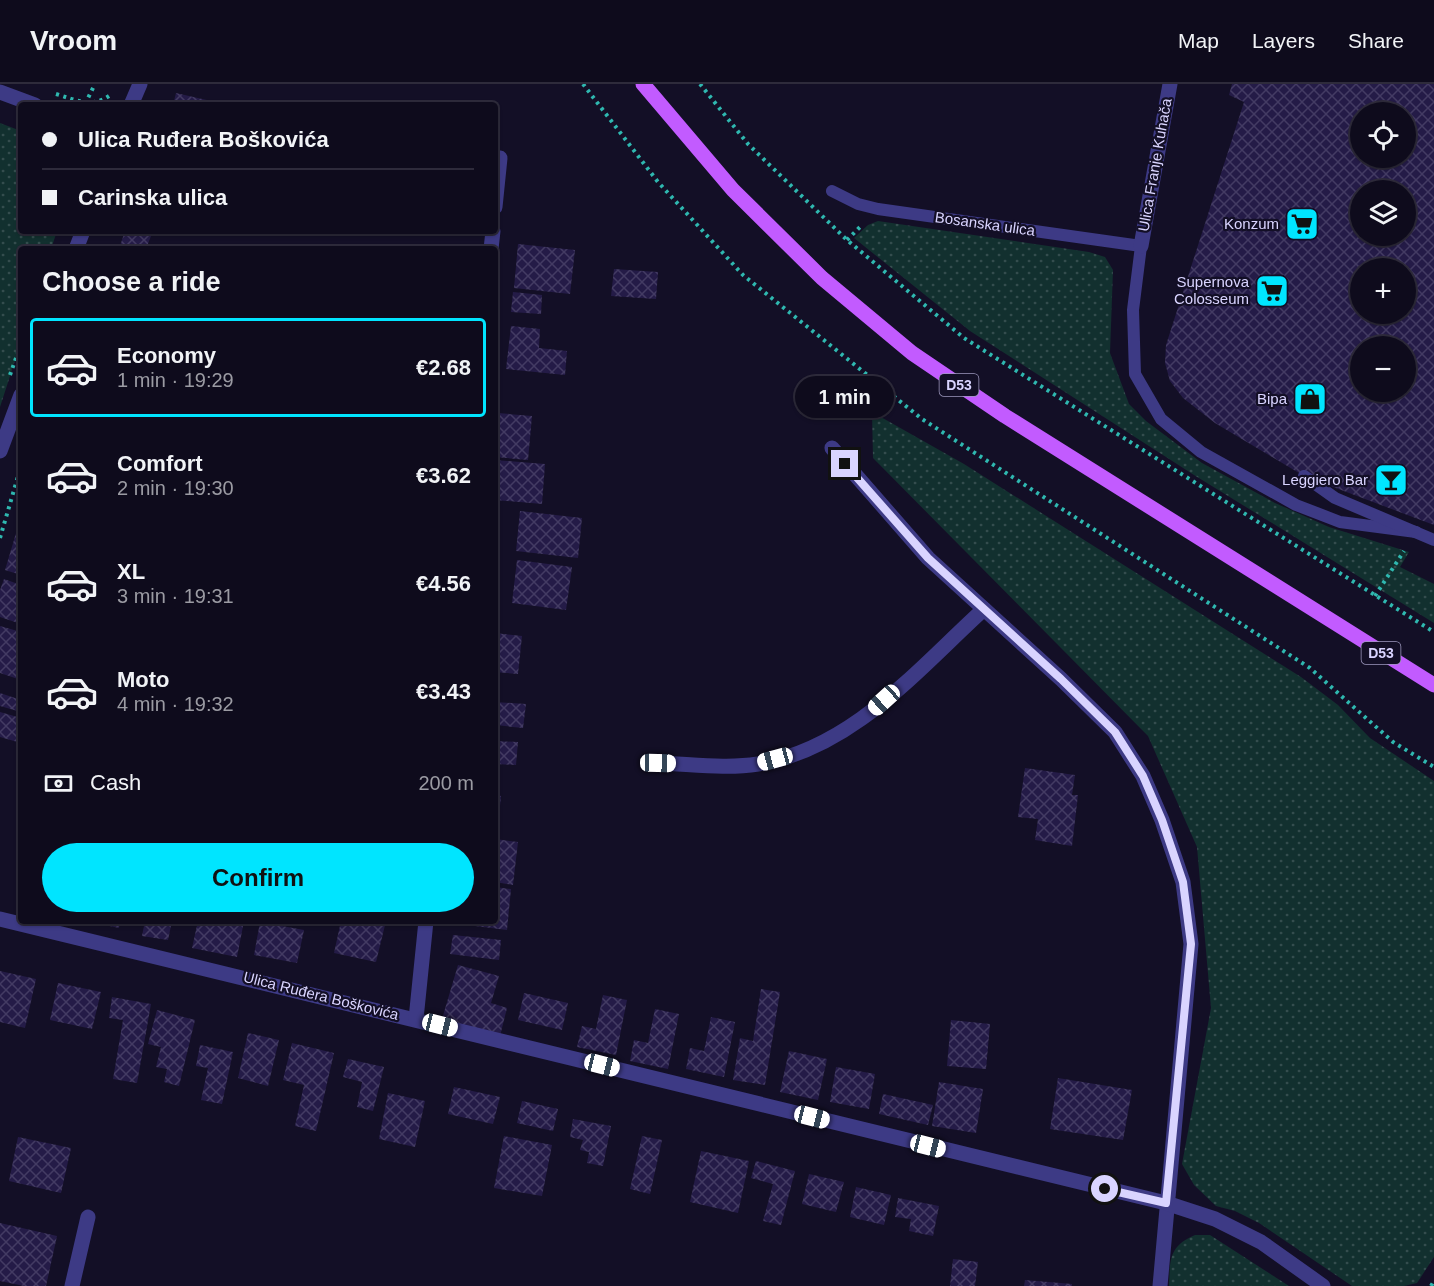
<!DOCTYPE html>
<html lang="en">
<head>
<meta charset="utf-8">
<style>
	:root { --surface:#0e0b1c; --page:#171425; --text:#f1f3f6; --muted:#9b9ba3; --line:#2e2b3b; --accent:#00e5ff }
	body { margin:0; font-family:Arial,sans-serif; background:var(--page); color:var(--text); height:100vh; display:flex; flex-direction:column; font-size:22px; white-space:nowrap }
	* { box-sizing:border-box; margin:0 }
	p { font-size:20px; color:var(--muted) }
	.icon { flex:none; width:33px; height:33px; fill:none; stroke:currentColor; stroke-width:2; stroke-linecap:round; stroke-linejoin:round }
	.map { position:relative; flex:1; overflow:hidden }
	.sheet { position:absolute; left:18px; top:162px; width:480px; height:678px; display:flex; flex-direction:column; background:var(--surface); border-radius:6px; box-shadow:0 2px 4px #0004,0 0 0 2px var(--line) }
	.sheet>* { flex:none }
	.banner { position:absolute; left:18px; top:18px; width:480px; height:132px; border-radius:6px; box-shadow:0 2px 4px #0004,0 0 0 2px var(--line); display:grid; align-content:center; height:132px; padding:0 24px; background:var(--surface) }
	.tools { position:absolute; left:1350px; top:18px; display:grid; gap:12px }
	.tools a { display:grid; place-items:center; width:66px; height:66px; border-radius:50%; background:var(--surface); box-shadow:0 2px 4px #0004,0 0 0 2px var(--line); font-size:30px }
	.end { position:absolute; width:27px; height:27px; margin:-14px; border:8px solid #d9d4ff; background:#111; box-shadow:0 0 0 3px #111 }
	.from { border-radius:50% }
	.bubble { position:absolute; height:42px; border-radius:21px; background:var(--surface); box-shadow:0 2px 4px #0004,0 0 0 2px var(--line); font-size:20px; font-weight:700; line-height:42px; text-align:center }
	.car { position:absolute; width:18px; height:36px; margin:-18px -9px; border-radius:8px; box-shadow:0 0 4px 2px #0007; background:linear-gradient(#fff 24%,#345 0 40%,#fff 0 76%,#345 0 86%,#fff 0) }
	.banner b { display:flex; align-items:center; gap:21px; height:57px; font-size:22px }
	.banner b+b { border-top:2px solid var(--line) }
	.banner i { width:15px; height:15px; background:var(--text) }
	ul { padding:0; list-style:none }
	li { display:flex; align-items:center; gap:18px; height:99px; margin:0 12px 9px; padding:0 12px; border:3px solid transparent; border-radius:6px }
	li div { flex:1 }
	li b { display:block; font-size:22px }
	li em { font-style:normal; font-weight:700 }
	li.active { border-color:var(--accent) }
	li>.icon { width:54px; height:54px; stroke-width:1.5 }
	h2 { padding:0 24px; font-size:27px; line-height:72px }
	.pay { display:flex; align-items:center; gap:15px; height:66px; padding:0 24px; font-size:22px }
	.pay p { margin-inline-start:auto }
	.action { display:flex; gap:12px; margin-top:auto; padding:12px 24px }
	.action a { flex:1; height:69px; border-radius:36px; background:var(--accent); color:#111; font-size:24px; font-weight:700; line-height:69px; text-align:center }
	header { display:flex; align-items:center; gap:36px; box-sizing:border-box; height:84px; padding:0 30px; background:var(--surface); border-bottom:2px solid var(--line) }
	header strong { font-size:28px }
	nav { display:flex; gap:33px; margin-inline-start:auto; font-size:21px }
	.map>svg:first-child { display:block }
	.grass { fill:url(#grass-dots) }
	.building { fill:url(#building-cross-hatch); fill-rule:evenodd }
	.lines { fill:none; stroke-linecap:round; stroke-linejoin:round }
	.path { stroke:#2fb8b0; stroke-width:4; stroke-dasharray:3 4.5; stroke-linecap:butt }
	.service { stroke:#3d3a85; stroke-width:12 }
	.minor { stroke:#3d3a85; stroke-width:15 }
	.primary { stroke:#c25bff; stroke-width:15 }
	.route { stroke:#d9d4ff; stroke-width:8 }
	.labels { text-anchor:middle; stroke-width:4.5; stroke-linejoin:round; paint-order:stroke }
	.shield { fill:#130f26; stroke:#9e99be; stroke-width:1.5 }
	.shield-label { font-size:14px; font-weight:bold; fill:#d9d4ff }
	.street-label { font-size:15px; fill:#d9d4ff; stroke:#130f26 }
	.poi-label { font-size:15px; fill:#d9d4ff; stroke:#130f26; text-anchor:end }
</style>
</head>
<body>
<header>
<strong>Vroom</strong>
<nav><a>Map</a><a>Layers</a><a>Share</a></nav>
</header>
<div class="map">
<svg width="1434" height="1202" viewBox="0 0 1434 1202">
	<defs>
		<pattern id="grass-dots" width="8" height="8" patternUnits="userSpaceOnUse" patternTransform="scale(1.5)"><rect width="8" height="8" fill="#12302f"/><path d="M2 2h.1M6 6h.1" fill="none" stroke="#344d4e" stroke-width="1.8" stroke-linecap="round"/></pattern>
		<pattern id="building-cross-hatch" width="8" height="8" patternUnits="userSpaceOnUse" patternTransform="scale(1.5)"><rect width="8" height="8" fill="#241b47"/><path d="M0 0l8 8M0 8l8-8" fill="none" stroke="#433b63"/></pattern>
	</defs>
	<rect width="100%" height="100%" fill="#130f26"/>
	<g class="grass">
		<path d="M 0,39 L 21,47 L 21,147 L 57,147 L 51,165 L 21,165 L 21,258 L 0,323 Z"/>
		<path d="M 878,137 L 1089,168 L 1105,173 L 1113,186 L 1110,269 L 1129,320 L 1146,337 L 1202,379 L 1275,419 L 1329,443 L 1409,468 L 1400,483 L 1434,500 L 1434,539 L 1194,391 L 970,247 L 854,154 L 868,141 Z"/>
		<path d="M 872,328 L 964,380 L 1301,593 L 1338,621 L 1370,654 L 1434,697 L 1434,1173 L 1417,1199 L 1404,1202 L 1352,1202 L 1259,1139 L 1235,1127 L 1216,1122 L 1194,1101 L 1182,1080 L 1211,924 L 1197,763 L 1148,652 L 873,374 Z"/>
		<path d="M 1195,1151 L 1210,1151 L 1289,1202 L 1169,1202 C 1170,1175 1169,1162 1195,1151 Z"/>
	</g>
	<g class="building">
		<path d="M 1232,0 L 1434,0 L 1434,441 L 1304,392 L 1215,339 L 1183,314 L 1170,297 L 1165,279 L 1166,261 L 1244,18 L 1229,11 ZM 1360,28 L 1406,28 L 1406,74 L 1360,74 ZM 1360,106 L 1406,106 L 1406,152 L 1360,152 ZM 1360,184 L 1406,184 L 1406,230 L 1360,230 ZM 1360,262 L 1406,262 L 1406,308 L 1360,308 Z"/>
		<path d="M 176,9 L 224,20 L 224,21 L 173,21 Z"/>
		<path d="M 125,147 L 139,147 L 151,152 L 146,165 L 119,165 Z"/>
		<path d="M 518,160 L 575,166 L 570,210 L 514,204 Z"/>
		<path d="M 614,185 L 658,188 L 656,215 L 611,212 Z"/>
		<path d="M 513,208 L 542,211 L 541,230 L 511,228 Z"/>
		<path d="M 511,242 L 540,245 L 539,264 L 567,267 L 565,291 L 506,285 Z"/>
		<path d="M 498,329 L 532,332 L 528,376 L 495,373 Z"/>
		<path d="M 495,376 L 545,380 L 542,420 L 495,416 Z"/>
		<path d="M 520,427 L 582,434 L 578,474 L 516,467 Z"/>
		<path d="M 17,446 L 21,447 L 21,491 L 5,486 Z"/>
		<path d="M 517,476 L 572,483 L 566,526 L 512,519 Z"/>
		<path d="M 4,495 L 21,501 L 21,540 L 0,533 L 0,506 Z"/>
		<path d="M 0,542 L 21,548 L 21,596 L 0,589 Z"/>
		<path d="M 495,549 L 522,552 L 518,590 L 495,588 Z"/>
		<path d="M 0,609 L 21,616 L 21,628 L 0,622 Z"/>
		<path d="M 495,618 L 526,620 L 523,644 L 495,641 Z"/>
		<path d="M 0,628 L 21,634 L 21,659 L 0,653 Z"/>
		<path d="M 495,657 L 518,658 L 516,681 L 495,680 Z"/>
		<path d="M 1025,684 L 1075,691 L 1072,711 L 1078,711 L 1072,762 L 1035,756 L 1038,735 L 1018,733 Z"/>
		<path d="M 495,711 L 501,712 L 497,751 L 495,751 Z"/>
		<path d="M 495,755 L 518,758 L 513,801 L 495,798 Z"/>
		<path d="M 495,803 L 511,805 L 507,846 L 459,840 L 459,837 L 495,837 Z"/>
		<path d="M 86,837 L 120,837 L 119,844 Z"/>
		<path d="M 145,837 L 172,837 L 168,856 L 142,852 Z"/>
		<path d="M 198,837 L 219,840 L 220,837 L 244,837 L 237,873 L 192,864 Z"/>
		<path d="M 341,837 L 386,837 L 376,878 L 334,869 Z"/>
		<path d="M 260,838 L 304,846 L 297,879 L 254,871 Z"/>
		<path d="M 453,851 L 501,856 L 499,876 L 450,870 Z"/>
		<path d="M 458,881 L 499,892 L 491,919 L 507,924 L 500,952 L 442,935 Z"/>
		<path d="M 0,887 L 36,895 L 25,944 L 0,938 Z"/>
		<path d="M 58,899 L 101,908 L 92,945 L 50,936 Z"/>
		<path d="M 761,905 L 780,908 L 765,1001 L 733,996 L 740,954 L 753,957 Z"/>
		<path d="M 524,909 L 568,919 L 562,946 L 518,936 Z"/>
		<path d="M 603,911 L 627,916 L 616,971 L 577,963 L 582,942 L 596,945 Z"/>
		<path d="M 112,913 L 151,920 L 137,999 L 113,995 L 123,936 L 109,934 Z"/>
		<path d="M 655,925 L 679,930 L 668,985 L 630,977 L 634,956 L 648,959 Z"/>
		<path d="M 157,926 L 195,936 L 179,1002 L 164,998 L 167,985 L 156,983 L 161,963 L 148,960 Z"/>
		<path d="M 711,933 L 735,938 L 724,993 L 686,985 L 690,964 L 704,967 Z"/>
		<path d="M 951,936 L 990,940 L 986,985 L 947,982 Z"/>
		<path d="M 248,949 L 279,956 L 268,1002 L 238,994 Z"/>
		<path d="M 292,959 L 334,969 L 316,1047 L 295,1042 L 304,1001 L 283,996 Z"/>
		<path d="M 200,961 L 233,968 L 222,1020 L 201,1016 L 208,984 L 196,982 Z"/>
		<path d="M 789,967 L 827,975 L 818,1016 L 780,1008 Z"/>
		<path d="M 348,975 L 384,983 L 373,1027 L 357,1023 L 362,998 L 343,993 Z"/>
		<path d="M 836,983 L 875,990 L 869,1025 L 830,1018 Z"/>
		<path d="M 1058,994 L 1132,1006 L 1123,1056 L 1050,1045 Z"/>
		<path d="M 939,998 L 983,1005 L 976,1049 L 932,1042 Z"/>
		<path d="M 454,1003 L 500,1013 L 493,1040 L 448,1030 Z"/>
		<path d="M 388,1009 L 425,1017 L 415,1063 L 379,1055 Z"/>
		<path d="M 883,1010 L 933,1021 L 928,1041 L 879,1030 Z"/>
		<path d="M 522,1017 L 558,1025 L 553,1047 L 517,1039 Z"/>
		<path d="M 573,1035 L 611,1042 L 603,1082 L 587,1079 L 589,1068 L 580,1066 L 583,1056 L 570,1053 Z"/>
		<path d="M 504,1052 L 552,1061 L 542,1112 L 494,1104 Z"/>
		<path d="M 642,1052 L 662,1056 L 650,1110 L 630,1105 Z"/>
		<path d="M 18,1053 L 71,1064 L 61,1109 L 9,1097 Z"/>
		<path d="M 701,1067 L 749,1077 L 738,1129 L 690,1118 Z"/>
		<path d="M 756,1077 L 795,1087 L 781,1141 L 763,1137 L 773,1100 L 751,1094 Z"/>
		<path d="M 809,1090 L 844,1098 L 836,1128 L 802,1120 Z"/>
		<path d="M 856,1103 L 891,1111 L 884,1141 L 850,1133 Z"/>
		<path d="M 898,1114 L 939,1122 L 933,1152 L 909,1147 L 911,1135 L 895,1133 Z"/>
		<path d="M 0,1139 L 57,1152 L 46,1202 L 24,1202 L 0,1197 Z"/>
		<path d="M 953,1175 L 978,1178 L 975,1202 L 950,1202 Z"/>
		<path d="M 1025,1196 L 1072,1200 L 1072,1202 L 1024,1202 Z"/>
	</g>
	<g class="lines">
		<g class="path">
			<path d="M 583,0 L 658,98 L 743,191 L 922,335 L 1310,584 L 1393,658 L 1434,683"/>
			<path d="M 700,0 L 748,60 L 847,156 L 964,254 L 1434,548"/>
			<path d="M 56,10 C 76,16 91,24 109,12"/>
			<path d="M 85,20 L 95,0"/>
			<path d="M 847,156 L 861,142"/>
			<path d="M 10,291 L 21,260"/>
			<path d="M 0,454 L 21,382"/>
			<path d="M 1375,512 L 1404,467"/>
			<path d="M 1431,1202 L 1434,1197"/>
		</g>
		<g class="service">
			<path d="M 832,107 L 858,120 L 878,125 L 1141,162 L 1133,226 L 1135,290 L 1161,335 L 1201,368 L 1296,421 L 1340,438 L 1416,448"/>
			<path d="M 1304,392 L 1335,414 L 1434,456"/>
		</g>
		<g class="minor">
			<path d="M 0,8 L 35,21"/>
			<path d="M 131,21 L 140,0"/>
			<path d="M 495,123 L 500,74"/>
			<path d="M 1141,162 L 1170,0"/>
			<path d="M 76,165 L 83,147"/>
			<path d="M 491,165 L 493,147"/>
			<path d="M 832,364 L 928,474 L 1061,595 L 1115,648 L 1143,692 L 1162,736 L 1183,798 L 1191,860 L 1160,1202"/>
			<path d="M 0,367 L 21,311"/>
			<path d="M 658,679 C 691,680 726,685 758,680 C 852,665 918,585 984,525"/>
			<path d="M 0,835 L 1166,1119 L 1215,1135 L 1261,1158 L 1323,1202"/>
			<path d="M 416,935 L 426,837"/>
			<path d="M 72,1202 L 88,1133"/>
		</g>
		<path class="primary" d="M 643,0 L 733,106 L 822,194 L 912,269 L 1005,332 L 1434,601"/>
	</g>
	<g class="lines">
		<path class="route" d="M 845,380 L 928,474 L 1061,595 L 1115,648 L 1143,692 L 1162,736 L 1183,798 L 1191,860 L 1166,1119 L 1105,1105"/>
	</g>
	<defs>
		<g id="supermarket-square" transform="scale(1.725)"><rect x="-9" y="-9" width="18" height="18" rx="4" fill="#00e5ff" stroke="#130f26"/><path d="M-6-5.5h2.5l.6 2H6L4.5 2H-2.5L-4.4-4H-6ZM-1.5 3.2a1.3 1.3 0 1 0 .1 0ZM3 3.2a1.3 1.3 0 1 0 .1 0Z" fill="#111"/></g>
		<g id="shop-square" transform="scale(1.725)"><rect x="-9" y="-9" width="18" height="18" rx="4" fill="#00e5ff" stroke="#130f26"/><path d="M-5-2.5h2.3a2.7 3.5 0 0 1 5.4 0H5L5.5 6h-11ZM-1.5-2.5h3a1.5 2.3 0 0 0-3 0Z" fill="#111"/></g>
		<g id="bar-square" transform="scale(1.725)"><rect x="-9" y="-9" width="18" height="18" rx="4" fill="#00e5ff" stroke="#130f26"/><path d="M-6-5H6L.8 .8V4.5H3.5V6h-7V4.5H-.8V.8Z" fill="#111"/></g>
	</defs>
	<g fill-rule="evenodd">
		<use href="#supermarket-square" x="1302" y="140"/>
		<use href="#supermarket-square" x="1272" y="207"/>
		<use href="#shop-square" x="1310" y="315"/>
		<use href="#bar-square" x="1391" y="396"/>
	</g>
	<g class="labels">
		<g class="shield">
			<rect x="939.5" y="290" width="39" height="22" rx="4.5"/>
			<rect x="1361.5" y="558" width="39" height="22" rx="4.5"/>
		</g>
		<g class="shield-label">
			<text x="959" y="306">D53</text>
			<text x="1381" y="574">D53</text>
		</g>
		<g class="street-label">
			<text transform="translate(1155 81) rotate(-80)" y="5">Ulica Franje Kuhača</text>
			<text transform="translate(985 140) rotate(8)" y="5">Bosanska ulica</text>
			<text transform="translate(321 912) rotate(14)" y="5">Ulica Ruđera Boškovića</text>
		</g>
		<g class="poi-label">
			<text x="1279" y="145">Konzum</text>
			<text x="1249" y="203">Supernova<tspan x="1249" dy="17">Colosseum</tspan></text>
			<text x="1287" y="320">Bipa</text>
			<text x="1368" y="401">Leggiero Bar</text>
		</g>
	</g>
</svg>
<div class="tools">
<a><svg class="icon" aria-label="locate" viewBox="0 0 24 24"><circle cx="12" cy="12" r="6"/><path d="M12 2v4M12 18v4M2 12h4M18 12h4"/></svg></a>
<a><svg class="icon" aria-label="layers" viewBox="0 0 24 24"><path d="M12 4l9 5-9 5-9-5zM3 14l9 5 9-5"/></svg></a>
<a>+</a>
<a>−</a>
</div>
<i class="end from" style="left:1105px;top:1105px"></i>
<i class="end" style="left:845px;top:380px"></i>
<div class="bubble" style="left:795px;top:292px;width:99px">1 min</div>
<i class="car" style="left:884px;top:616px;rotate:228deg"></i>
<i class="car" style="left:775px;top:675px;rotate:255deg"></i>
<i class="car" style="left:658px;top:679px;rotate:91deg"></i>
<i class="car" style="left:440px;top:941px;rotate:104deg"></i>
<i class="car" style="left:602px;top:981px;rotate:104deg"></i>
<i class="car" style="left:812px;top:1033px;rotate:104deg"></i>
<i class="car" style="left:928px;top:1062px;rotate:104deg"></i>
<div class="banner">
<b><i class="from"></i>Ulica Ruđera Boškovića</b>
<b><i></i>Carinska ulica</b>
</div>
<section class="sheet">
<h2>Choose a ride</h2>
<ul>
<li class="active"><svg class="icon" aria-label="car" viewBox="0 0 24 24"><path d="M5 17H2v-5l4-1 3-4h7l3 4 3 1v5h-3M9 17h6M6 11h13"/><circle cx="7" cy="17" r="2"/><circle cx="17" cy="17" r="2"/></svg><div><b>Economy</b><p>1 min · 19:29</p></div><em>€2.68</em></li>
<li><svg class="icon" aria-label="car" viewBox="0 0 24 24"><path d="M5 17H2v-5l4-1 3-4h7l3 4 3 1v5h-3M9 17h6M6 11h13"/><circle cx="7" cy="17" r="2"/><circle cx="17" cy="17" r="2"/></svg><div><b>Comfort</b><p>2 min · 19:30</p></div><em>€3.62</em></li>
<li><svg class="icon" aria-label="car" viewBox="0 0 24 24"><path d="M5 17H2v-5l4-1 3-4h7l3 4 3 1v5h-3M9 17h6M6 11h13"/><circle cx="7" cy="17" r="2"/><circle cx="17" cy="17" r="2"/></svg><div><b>XL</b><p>3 min · 19:31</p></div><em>€4.56</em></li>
<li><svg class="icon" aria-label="car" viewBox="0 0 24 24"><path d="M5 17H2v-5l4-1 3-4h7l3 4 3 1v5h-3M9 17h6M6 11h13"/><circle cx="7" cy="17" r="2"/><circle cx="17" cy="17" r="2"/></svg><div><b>Moto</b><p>4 min · 19:32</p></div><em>€3.43</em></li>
</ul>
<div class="pay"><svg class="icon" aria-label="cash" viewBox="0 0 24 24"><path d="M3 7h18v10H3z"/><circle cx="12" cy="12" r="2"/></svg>Cash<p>200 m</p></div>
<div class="action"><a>Confirm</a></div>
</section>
</div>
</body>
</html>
